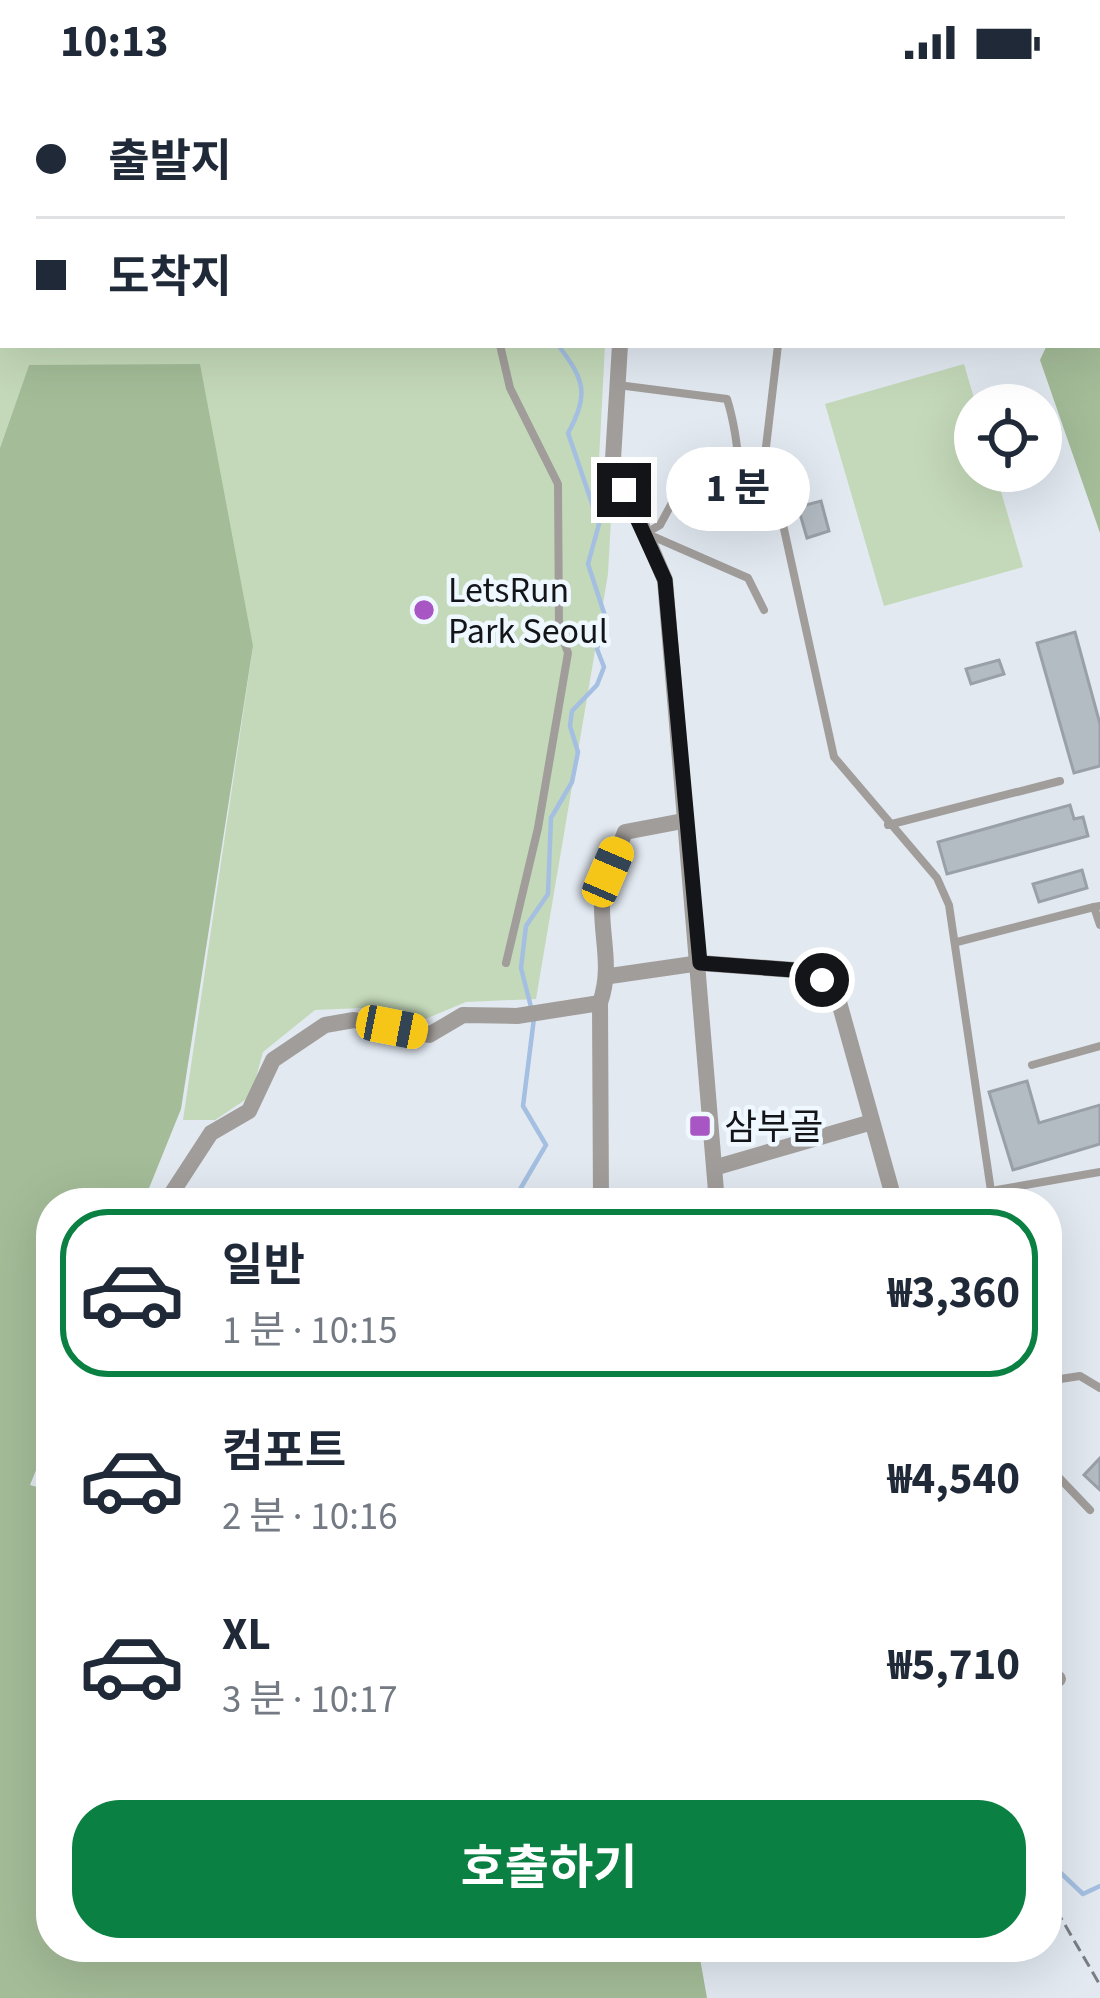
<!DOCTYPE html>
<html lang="ko">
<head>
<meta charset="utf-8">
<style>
	:root { --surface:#fff; --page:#f2f2f3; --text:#1f2937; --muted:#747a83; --line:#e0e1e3; --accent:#0b8043 }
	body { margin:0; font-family:"Source Sans 3","Noto Sans KR",sans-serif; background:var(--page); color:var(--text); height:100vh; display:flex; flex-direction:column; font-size:45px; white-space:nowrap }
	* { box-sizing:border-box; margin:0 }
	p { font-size:39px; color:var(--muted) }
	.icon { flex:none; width:66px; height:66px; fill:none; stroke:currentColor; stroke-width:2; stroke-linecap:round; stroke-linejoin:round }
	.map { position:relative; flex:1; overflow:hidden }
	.details { position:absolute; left:36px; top:1104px; width:1026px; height:774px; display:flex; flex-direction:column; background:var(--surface); border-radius:48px; box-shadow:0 12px 48px #0002 }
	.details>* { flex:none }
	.guide { position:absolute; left:0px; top:0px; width:1101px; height:264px; box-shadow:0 12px 48px #0002; display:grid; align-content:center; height:264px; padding:0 36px; background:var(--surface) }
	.controls { position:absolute; left:954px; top:300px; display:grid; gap:24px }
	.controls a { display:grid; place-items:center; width:108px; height:108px; border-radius:50%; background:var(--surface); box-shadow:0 12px 48px #0002; font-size:60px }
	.end { position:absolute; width:54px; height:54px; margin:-27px; border:15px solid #131518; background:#fff; box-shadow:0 0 0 6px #fff }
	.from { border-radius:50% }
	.bubble { position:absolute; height:84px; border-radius:42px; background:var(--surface); box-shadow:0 12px 48px #0002; font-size:39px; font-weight:700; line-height:84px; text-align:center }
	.car { position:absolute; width:36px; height:72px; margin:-36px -18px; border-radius:15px; box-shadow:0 0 9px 3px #0007; background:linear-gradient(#f5c518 24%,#345 0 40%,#f5c518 0 76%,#345 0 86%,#f5c518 0) }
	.guide b { display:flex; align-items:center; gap:42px; height:114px; font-size:45px }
	.guide b+b { border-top:3px solid var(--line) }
	.guide i { width:30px; height:30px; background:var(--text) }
	ul { padding:21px 0 0; list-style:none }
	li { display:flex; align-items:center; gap:36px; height:168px; margin:0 24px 18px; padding:0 12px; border:6px solid transparent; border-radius:48px }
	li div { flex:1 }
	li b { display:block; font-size:45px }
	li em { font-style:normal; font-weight:700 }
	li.current { border-color:var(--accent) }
	li>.icon { width:108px; height:108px; stroke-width:1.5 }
	.button { display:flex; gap:24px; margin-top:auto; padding:24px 36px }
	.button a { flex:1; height:138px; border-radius:48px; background:var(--accent); color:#fff; font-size:48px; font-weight:700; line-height:138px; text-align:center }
	.status { display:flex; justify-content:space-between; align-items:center; height:84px; padding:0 60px; background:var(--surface); direction:ltr }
	.status svg { height:33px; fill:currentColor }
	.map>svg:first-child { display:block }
	.green { fill:#c4d9b9 }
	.forest { fill:#a4bc98 }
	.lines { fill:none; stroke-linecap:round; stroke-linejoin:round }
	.stream { stroke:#a4bfe1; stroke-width:4.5 }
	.building { fill:#b4bcc3; stroke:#99a0a8; stroke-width:3 }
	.path { stroke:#7a7e84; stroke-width:3; stroke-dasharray:12 6; stroke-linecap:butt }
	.service { stroke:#a19d9b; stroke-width:8 }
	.minor { stroke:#a19d9b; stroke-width:16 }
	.tertiary { stroke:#a19d9b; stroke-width:21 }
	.route { stroke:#131518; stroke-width:15 }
	.poi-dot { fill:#a956c5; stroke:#eff7ff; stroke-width:4.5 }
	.labels { text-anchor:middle; stroke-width:9; stroke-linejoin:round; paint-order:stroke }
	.poi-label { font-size:36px; fill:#131518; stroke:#eff7ff; text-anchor:start }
</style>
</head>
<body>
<div class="status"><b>10:13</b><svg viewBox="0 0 49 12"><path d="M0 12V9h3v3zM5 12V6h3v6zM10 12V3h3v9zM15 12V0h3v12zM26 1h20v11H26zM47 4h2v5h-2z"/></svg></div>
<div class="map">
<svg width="1100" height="1914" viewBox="0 0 1100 1914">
	<rect width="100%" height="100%" fill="#e2e9f1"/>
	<g class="green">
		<path d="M 0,0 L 378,3 L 3,3 L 3,261 L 605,261 L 599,376 L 612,417 L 608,490 L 536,915 L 466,918 L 423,936 L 362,924 L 315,926 L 263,968 L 251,1012 L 215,1036 L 183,1036 L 253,562 L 29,281 L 0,364 Z"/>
		<path d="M 964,280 L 976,321 L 975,387 L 995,387 L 1023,483 L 884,522 L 825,320 Z"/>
	</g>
	<g class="forest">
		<path d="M 1100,133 L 1100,449 L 1040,276 L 1047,261 L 1098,261 Z"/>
		<path d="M 200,280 L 253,562 L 181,1025 L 143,1119 L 51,1119 L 51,1349 L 30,1401 L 51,1407 L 51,1863 L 698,1863 L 707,1914 L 0,1914 L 0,364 L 29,281 Z"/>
	</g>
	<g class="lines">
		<g class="stream">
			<path d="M 420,0 L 421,3"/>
			<path d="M 531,923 L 521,884 L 526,842 L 548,810 L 551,734 L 572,698 L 578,668 L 570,642 L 572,627 L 597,601 L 604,583 L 597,565 L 605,532 L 588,480 L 599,440 L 568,349 C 590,310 584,295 558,261"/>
			<path d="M 512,1119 L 546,1061 L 523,1022 L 534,934"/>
			<path d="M 1047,1776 L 1083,1810 L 1100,1802"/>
		</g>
	</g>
	<g class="building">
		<path d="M 497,0 L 535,0 L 552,3 L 497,3 Z"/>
		<path d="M 821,417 L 829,447 L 807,454 L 798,423 Z"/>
		<path d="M 1075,548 L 1100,640 L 1100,682 L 1074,689 L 1037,559 Z"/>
		<path d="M 999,576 L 1004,590 L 971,600 L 966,585 Z"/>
		<path d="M 1070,721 L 1074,735 L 1083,733 L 1088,752 L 947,790 L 938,758 Z"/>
		<path d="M 1082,786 L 1087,804 L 1039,818 L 1033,800 Z"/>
		<path d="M 1027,997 L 1039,1039 L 1100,1021 L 1100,1060 L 1013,1086 L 989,1008 Z"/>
		<path d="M 1100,1374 L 1100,1406 L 1084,1391 Z"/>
	</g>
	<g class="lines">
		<path class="path" d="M 1047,1810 L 1100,1901"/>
		<g class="service">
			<path d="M 0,240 L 3,240"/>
			<path d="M 500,261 L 510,304 L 558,400 L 559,544 L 568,569 L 538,744 L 506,879"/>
			<path d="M 778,261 L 766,363 L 834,673 L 937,794 L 949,821 L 991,1107 L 984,1119"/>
			<path d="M 618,301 L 727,315 C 740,356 738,396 748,437"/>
			<path d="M 646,449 L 660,441 L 679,406"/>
			<path d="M 652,452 L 748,494 L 764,526"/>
			<path d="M 888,741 L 1060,697"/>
			<path d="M 1100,822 L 1094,823 L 1100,841"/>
			<path d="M 957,858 L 1094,823"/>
			<path d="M 1032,981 L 1100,962"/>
			<path d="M 991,1107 L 1100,1088"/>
			<path d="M 1047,1297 L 1080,1292 L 1100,1304"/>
			<path d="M 1047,1381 L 1090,1426"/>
		</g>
		<g class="minor">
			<path d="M 620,261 L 613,375 L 665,496 L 717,1119"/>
			<path d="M 610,892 L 700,879 L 807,887 L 837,911 L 895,1119"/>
			<path d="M 717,1083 L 872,1038"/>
			<path d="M 166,1118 L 211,1049 L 249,1027 L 273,976 L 325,941 L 354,936 L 429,951 L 463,931 L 517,932 L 600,919"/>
			<path d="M 601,1119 L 600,919 C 612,884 602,858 602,823 C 602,797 616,772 625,748 L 683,737"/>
			<path d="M 1047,1586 L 1058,1595"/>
		</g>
		<g class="tertiary">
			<path d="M 391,0 L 392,3"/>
			<path d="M 1098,14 L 1100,13"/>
		</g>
	</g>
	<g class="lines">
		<path class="route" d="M 624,406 L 665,496 L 700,879 L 807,887 L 822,896"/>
	</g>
	<g class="poi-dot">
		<circle cx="424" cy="526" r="12"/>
		<rect x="688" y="1030" width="24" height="24" rx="6"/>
	</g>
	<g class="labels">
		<g class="poi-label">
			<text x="448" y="518">LetsRun<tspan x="448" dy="41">Park Seoul</tspan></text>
			<text x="724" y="1055">삼부골</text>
		</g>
	</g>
</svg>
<div class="controls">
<a><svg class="icon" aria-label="locate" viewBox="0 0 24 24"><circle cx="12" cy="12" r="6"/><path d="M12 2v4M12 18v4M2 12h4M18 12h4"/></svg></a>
</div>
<i class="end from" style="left:822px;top:896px"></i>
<i class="end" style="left:624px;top:406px"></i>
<div class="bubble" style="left:666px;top:363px;width:144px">1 분</div>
<i class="car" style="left:608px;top:788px;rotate:23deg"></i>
<i class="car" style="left:392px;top:943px;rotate:101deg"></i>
<div class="guide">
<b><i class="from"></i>출발지</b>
<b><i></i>도착지</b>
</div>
<section class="details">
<ul>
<li class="current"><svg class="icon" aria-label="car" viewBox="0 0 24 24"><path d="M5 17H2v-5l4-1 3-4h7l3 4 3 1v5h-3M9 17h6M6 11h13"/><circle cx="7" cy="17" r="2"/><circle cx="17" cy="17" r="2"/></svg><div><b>일반</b><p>1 분 · 10:15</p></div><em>₩3,360</em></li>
<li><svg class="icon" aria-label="car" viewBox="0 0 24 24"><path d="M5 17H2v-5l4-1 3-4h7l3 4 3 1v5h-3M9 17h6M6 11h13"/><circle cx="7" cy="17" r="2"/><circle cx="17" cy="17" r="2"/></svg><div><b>컴포트</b><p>2 분 · 10:16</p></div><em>₩4,540</em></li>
<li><svg class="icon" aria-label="car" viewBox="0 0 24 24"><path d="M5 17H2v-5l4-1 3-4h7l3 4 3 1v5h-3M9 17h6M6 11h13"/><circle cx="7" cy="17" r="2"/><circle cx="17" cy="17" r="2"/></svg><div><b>XL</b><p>3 분 · 10:17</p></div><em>₩5,710</em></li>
</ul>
<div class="button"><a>호출하기</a></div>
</section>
</div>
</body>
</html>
